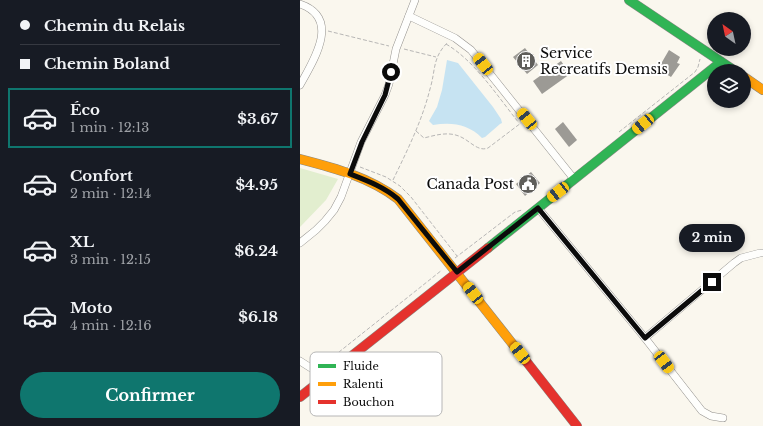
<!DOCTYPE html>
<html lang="fr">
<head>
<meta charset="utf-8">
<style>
	:root { --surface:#171b24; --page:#20242c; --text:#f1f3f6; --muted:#9ea1a6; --line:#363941; --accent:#0f766e }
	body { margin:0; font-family:"Libre Baskerville",serif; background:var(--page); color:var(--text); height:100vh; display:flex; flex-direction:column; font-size:15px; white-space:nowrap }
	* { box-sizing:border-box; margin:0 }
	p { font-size:13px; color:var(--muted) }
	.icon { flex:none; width:22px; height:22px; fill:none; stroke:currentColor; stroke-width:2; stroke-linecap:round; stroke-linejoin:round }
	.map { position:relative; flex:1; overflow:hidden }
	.drawer { display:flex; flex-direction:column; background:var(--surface); width:300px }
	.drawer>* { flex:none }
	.banner { display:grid; align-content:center; height:88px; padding:0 20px; background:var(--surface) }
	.needle { width:26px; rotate:327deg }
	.controls { position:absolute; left:407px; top:12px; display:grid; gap:8px }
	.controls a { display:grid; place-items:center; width:44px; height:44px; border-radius:50%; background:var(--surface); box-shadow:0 2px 6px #0003; font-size:20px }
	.end { position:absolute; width:18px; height:18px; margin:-9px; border:5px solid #0b0b0b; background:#fff; box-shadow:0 0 0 2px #fff }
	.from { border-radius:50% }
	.bubble { position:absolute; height:28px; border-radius:14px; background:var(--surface); box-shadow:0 2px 6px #0003; font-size:13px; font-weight:700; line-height:28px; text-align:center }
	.car { position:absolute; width:12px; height:24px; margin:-12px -6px; border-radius:5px; box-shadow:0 0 3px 1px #0007; background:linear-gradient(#f5c518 24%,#345 0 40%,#f5c518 0 76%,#345 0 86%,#f5c518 0) }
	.banner b { display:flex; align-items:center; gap:14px; height:38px; font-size:15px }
	.banner b+b { border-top:1px solid var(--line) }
	.banner i { width:10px; height:10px; background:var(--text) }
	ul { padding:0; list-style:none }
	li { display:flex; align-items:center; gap:12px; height:60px; margin:0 8px 6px; padding:0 12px; border:2px solid transparent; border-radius:0px }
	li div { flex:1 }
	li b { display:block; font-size:15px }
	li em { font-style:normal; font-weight:700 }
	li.selected { border-color:var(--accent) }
	li>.icon { width:36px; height:36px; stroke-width:1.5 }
	.cta { display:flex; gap:8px; margin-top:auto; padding:8px 20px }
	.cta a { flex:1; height:46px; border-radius:24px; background:var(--accent); color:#fff; font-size:16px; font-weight:700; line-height:46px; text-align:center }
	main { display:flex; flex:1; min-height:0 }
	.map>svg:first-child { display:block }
	.green { fill:#e2eecf }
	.water { fill:#c6e3f2 }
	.building { fill:#9c9a95 }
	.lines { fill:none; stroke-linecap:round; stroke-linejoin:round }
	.street-casing { stroke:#93918d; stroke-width:8 }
	.fast-casing { stroke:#898884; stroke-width:10 }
	.slow-casing { stroke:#898884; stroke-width:10 }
	.jam-casing { stroke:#898884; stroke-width:10 }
	.path { stroke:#b7b6b5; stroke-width:1; stroke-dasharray:4 2; stroke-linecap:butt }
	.street { stroke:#fefefc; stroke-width:7 }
	.fast { stroke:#30b455; stroke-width:9 }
	.slow { stroke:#ff9f0a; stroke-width:9 }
	.jam { stroke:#e5322d; stroke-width:9 }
	.route { stroke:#0b0b0b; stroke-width:5 }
	.labels { text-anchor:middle; stroke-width:4; stroke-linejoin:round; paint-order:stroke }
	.poi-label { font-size:14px; fill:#0b0b0b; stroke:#fff; text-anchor:start }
	.key { fill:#fff; stroke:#b6b6b6; stroke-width:1 }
	.key-label { font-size:11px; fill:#0b0b0b }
</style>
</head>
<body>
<main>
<section class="drawer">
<div class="banner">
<b><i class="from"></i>Chemin du Relais</b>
<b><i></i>Chemin Boland</b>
</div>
<ul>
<li class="selected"><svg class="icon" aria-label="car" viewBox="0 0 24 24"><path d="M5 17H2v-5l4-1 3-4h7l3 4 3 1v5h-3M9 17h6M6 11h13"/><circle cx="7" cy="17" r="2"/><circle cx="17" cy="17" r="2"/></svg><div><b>Éco</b><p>1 min · 12:13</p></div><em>$3.67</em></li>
<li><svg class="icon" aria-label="car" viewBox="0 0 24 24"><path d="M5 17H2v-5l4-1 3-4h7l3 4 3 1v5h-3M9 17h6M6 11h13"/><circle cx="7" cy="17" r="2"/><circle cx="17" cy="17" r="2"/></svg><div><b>Confort</b><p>2 min · 12:14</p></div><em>$4.95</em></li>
<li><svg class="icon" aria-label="car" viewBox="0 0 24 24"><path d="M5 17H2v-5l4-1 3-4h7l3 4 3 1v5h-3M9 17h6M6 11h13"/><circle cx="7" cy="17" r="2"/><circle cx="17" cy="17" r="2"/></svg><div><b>XL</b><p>3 min · 12:15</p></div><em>$6.24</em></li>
<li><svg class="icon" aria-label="car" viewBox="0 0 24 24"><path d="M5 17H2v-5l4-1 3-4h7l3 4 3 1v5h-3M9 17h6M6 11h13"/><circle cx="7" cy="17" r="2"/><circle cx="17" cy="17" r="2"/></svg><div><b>Moto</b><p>4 min · 12:16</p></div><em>$6.18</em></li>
</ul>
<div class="cta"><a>Confirmer</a></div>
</section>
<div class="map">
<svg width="463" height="426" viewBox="0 0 463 426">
	<rect width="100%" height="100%" fill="#faf7ee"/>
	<path class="green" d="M 0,168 L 38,179 L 26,200 L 0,227 Z"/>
	<path class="water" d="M 147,60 L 158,63 L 193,107 L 201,119 L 202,123 L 200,124 L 185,137 L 182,138 C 168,124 152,122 133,125 L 129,121 L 137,107 L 142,90 Z"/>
	<g class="building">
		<path d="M 225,48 L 238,65 L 227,74 L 213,57 Z"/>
		<path d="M 369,50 L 380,57 L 377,63 L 380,64 L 371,77 L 358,69 Z"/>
		<path d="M 261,61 L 270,74 L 242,94 L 233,81 Z"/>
		<path d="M 263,122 L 277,140 L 269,147 L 255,129 Z"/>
		<path d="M 231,172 L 240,183 L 225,196 L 216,184 Z"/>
	</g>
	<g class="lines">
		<g class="street-casing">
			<g id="street">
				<path d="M 0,4 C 41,18 14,60 0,85"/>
				<path d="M 109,16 L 155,38 L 171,50 L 274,179"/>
				<path d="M 238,208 L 345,338 L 402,411 L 411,416 L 423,418"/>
				<path d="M 0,243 L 16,230 L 25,221 L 34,210 L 41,197 L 61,142 L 85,95 L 89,84 L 96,49 L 115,0"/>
				<path d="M 345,338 L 434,263 L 441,258 L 460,253 L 463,253"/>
				<path d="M 0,361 L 25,377"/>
			</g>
		</g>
		<g class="fast-casing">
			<g id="fast">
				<path d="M 329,0 L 435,71"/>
				<path d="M 188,248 L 421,62"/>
			</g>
		</g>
		<g class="slow-casing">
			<g id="slow">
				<path d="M 444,77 L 463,90"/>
				<path d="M 0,159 C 35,168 69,177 98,199 L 215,347"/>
			</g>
		</g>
		<g class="jam-casing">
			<g id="jam">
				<path d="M 215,347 L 277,426"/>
				<path d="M 0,397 L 188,248"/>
			</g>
		</g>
		<g class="path">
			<path d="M 28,31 L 89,46"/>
			<path d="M 146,44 C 175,61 198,97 219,123"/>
			<path d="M 104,49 L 136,57"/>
			<path d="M 116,131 L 124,138 C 136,135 149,131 161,137 C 170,141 178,152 188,148 L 221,123"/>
			<path d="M 319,132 L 395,72 L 398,67 L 400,59"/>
			<path d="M 60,167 L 86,177 L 100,186 L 111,197 L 157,256"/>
			<path d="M 93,180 C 107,151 122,121 130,89 C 136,69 132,58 148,42"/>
			<path d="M 155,258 L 215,212 L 222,210"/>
			<path d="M 26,365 L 34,356 L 142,270"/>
		</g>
		<use href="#street" class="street"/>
		<use href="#fast" class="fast"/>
		<use href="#slow" class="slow"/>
		<use href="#jam" class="jam"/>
	</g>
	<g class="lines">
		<path class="route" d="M 91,72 L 85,95 L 62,142 L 50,174 C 68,181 84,187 98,199 L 157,272 L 238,208 L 345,338 L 412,282"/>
	</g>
	<defs>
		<g id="building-disc" transform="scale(1)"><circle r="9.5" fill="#5f5e5a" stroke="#fff"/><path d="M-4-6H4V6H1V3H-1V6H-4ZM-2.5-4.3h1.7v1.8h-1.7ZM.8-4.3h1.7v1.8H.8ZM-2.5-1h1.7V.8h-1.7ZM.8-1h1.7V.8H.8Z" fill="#fff"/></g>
		<g id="civic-disc" transform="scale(1)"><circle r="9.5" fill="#5f5e5a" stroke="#fff"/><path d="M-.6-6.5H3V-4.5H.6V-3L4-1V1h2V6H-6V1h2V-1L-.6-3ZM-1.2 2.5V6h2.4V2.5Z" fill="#fff"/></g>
	</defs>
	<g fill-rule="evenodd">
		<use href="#building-disc" x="226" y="61"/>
		<use href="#civic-disc" x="228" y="184"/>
	</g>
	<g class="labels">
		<g class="poi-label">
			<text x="240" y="58">Service<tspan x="240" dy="16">Recreatifs Demsis</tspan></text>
			<text x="214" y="189" text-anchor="end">Canada Post</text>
		</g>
	</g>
	<rect x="10" y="352" width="132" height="64" rx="6" class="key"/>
	<rect x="18" y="364" width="18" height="4" fill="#30b455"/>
	<rect x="18" y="382" width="18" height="4" fill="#ff9f0a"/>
	<rect x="18" y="400" width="18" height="4" fill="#e5322d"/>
	<g class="key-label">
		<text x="43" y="370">Fluide</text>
		<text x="43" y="388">Ralenti</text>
		<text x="43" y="406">Bouchon</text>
	</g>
</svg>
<div class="controls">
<a><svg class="needle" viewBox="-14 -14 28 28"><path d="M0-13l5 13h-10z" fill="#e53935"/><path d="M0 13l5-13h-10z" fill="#9ea1a6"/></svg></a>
<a><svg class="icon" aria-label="layers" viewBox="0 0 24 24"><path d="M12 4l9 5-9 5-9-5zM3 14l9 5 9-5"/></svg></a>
</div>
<i class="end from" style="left:91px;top:72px"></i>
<i class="end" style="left:412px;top:282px"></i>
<div class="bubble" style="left:379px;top:224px;width:66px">2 min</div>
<i class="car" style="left:183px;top:64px;rotate:322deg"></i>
<i class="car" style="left:227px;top:119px;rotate:321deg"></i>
<i class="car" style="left:343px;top:124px;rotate:231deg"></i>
<i class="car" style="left:258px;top:192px;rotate:232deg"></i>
<i class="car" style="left:173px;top:293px;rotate:322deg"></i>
<i class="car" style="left:220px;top:353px;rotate:322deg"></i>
<i class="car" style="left:364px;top:362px;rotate:143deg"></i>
</div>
</main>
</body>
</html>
